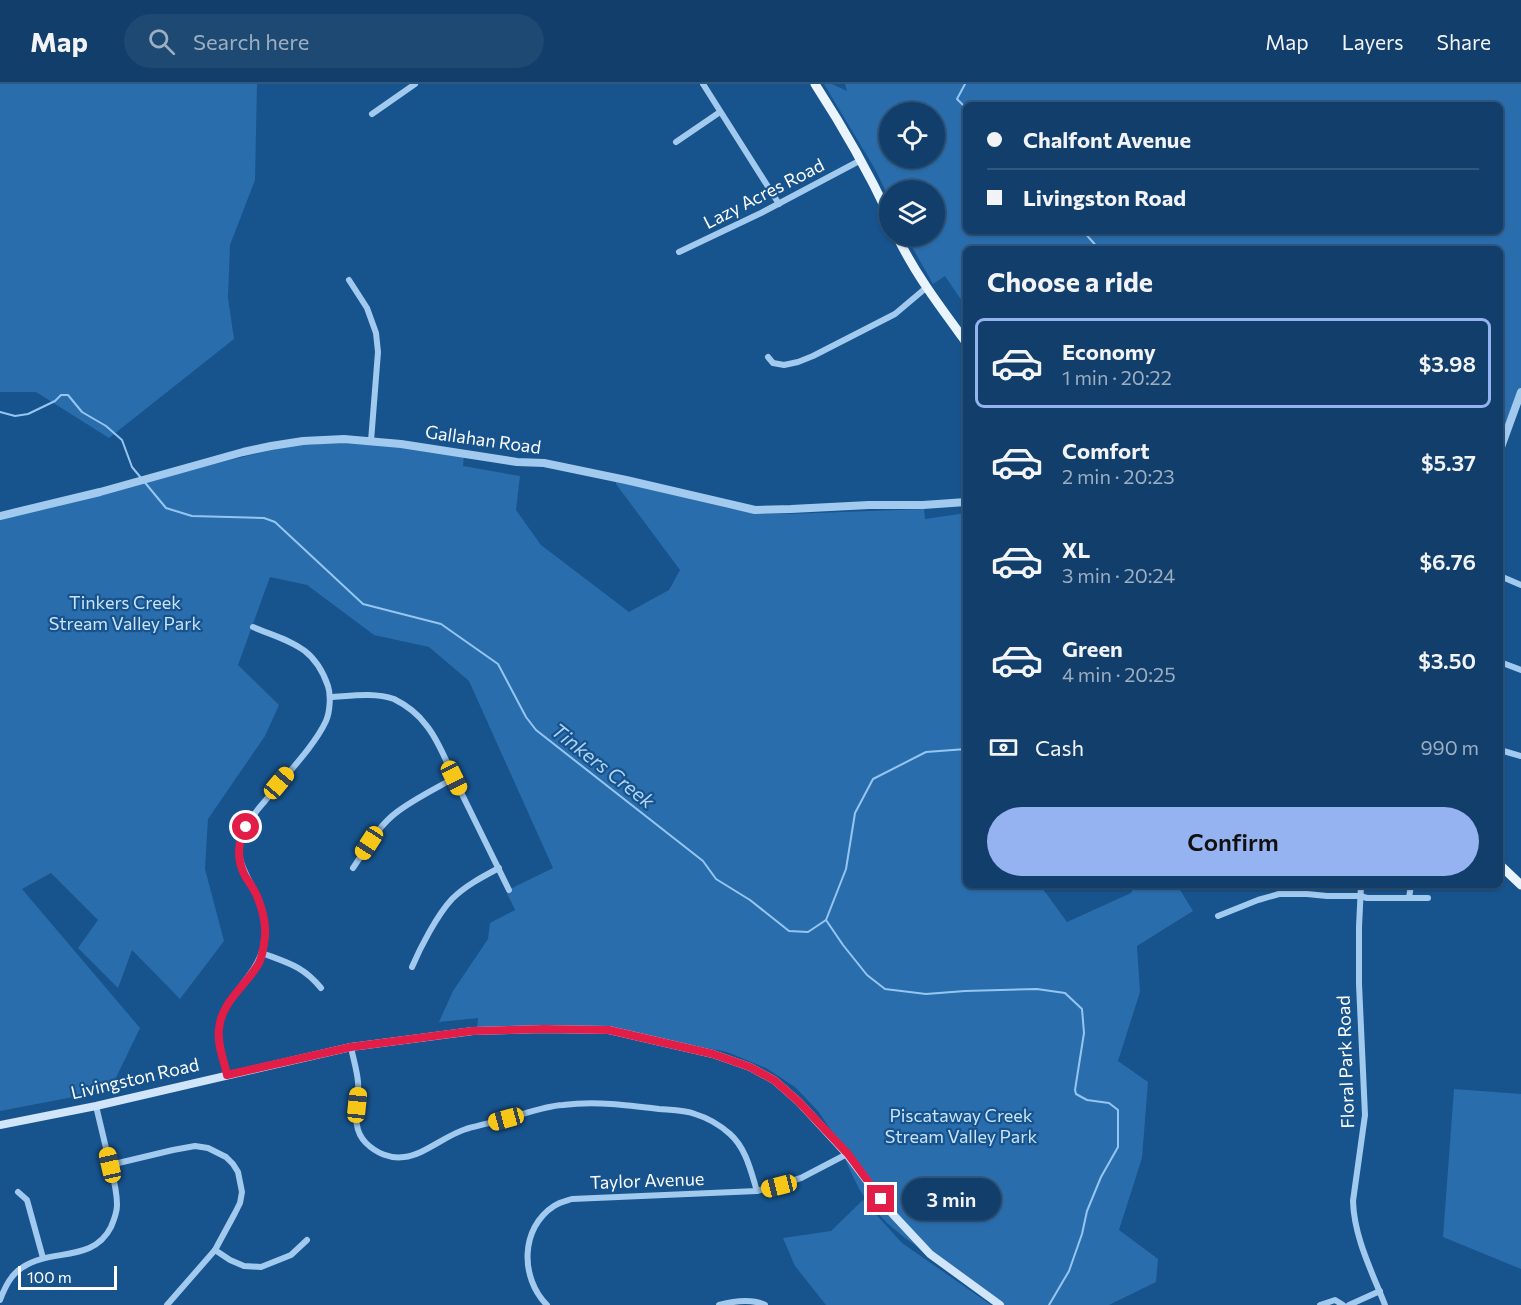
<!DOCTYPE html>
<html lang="en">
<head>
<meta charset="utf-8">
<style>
	:root { --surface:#113e6a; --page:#1e4972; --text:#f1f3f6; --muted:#9caec1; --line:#30577e; --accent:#95b2f1 }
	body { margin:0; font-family:Commissioner,sans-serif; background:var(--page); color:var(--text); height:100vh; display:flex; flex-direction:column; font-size:22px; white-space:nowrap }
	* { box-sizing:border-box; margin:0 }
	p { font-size:20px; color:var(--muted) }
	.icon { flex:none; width:33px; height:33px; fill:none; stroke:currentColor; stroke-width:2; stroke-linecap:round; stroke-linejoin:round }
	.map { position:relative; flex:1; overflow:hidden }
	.drawer { position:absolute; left:963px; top:162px; width:540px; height:642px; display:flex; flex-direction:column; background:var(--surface); border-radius:9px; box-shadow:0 2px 4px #0004,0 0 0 2px var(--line) }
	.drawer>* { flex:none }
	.top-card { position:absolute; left:963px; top:18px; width:540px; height:132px; border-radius:9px; box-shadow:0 2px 4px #0004,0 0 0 2px var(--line); display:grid; align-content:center; height:132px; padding:0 24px; background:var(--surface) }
	.controls { position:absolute; left:879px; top:18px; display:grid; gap:12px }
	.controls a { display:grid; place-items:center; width:66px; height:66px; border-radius:50%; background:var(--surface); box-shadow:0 2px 4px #0004,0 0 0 2px var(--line); font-size:30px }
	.scale { position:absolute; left:18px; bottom:15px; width:99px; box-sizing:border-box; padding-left:6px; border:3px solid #fff; border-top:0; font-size:16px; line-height:21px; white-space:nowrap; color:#fff; -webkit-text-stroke:4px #17538d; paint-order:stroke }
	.end { position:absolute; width:27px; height:27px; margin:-14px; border:8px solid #e11d48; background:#fff; box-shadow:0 0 0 3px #fff }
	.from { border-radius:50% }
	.bubble { position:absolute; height:42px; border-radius:21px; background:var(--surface); box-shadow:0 2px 4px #0004,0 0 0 2px var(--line); font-size:20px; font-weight:600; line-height:42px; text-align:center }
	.car { position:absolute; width:18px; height:36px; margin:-18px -9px; border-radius:8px; box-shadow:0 0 4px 2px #0007; background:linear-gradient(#f5c518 24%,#345 0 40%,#f5c518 0 76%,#345 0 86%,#f5c518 0) }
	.top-card b { display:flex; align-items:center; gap:21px; height:57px; font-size:22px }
	.top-card b+b { border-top:2px solid var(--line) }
	.top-card i { width:15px; height:15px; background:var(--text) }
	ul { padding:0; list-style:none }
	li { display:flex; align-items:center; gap:18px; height:90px; margin:0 12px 9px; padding:0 12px; border:3px solid transparent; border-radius:9px }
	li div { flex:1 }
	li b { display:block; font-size:22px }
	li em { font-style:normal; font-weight:600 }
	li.selected { border-color:var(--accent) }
	li>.icon { width:54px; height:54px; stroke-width:1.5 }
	h2 { padding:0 24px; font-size:27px; line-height:72px }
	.pay { display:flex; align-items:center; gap:15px; height:66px; padding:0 24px; font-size:22px }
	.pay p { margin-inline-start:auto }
	.primary-button { display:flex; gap:12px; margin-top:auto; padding:12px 24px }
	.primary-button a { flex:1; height:69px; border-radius:36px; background:var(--accent); color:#111; font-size:24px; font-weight:600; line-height:69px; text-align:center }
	header { display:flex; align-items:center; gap:36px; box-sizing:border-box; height:84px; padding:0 30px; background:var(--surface); border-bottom:2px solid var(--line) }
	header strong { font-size:28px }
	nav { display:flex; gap:33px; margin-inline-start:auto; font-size:21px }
	.search { width:420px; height:54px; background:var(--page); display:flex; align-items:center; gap:15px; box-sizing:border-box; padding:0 21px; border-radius:33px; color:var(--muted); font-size:22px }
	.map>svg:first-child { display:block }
	.green { fill:#2a6dac; fill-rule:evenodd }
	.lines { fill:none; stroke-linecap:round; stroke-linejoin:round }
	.stream { stroke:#95c6f2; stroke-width:2 }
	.minor { stroke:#a2caef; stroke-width:6 }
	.tertiary { stroke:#a2caef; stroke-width:8 }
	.secondary { stroke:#d0e5fa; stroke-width:8 }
	.primary { stroke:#eaf4ff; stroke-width:9 }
	.route { stroke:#e11d48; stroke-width:8 }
	.labels { text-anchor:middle; stroke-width:4.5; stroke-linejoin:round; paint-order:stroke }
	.street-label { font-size:18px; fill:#fff; stroke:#17538d }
	.park-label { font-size:18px; fill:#c9e3fb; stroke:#17538d }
	.water-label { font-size:20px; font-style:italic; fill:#aed4f6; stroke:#17538d }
</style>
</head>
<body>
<header>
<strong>Map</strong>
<div class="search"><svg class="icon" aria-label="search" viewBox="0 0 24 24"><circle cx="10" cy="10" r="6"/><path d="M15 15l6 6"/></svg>Search here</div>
<nav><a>Map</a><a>Layers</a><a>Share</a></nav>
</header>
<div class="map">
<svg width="1521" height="1221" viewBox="0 0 1521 1221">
	<rect width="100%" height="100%" fill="#17538d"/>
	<g class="green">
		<path d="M 0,0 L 257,0 L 255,96 L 230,161 L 228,214 L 234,255 L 109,354 L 36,308 L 0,308 Z"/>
		<path d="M 824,0 L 832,0 L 847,7 L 845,0 L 1521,0 L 1521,304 L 1500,361 L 1500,165 L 966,165 L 966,223 L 945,192 L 933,200 L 906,152 L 934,152 L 934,106 L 890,106 L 889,114 L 875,85 ZM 966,21 L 1500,21 L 1500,147 L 966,147 ZM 890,28 L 934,28 L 934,74 L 890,74 Z"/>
		<path d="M 350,356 L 464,371 L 463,382 L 520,392 L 516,426 L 541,461 L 629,528 L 669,506 L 680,486 L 616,400 L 616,397 L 728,424 L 762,430 L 788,430 L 924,425 L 925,435 L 966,429 L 966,801 L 1040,801 L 1067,838 L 1131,809 L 1135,801 L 1173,801 L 1179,804 L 1193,827 L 1137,862 L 1140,908 L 1118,977 L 1148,998 L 1142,1074 L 1119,1146 L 1158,1175 L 1156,1198 L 1109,1221 L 1002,1221 L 905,1154 L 887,1139 L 871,1122 L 859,1105 L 831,1046 L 818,1027 L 795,1003 L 766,984 L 727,968 L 629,948 L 477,945 L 478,934 L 439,938 L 453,907 L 488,855 L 490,839 L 515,826 L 506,807 L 553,784 L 469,597 L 429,563 L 374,551 L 307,501 L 270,493 L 238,581 L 279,621 L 265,652 L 208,735 L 205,785 L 224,857 L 180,915 L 132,866 L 118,904 L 78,864 L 98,836 L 51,789 L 22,805 L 140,944 L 110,1006 L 0,1027 L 0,433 L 295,360 L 310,361 Z"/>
		<path d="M 1454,1005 L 1521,1010 L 1521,1185 L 1443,1153 Z"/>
		<path d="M 863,1116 L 902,1159 L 991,1221 L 826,1221 L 795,1182 L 783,1154 L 831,1147 Z"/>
	</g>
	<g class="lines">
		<g class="stream">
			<path d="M 965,0 L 957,15 L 966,24"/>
			<path d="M 1083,147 L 1099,165"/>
			<path d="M 0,328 L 15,332 L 28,330 L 55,317 L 61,311 L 68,311 L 82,328 L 106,342 L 122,356 L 132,383 L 166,424 L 192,432 L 264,434 L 275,438 L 363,520 L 441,540 L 498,580 L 526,633 L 536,646 L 703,777 L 716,795 L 750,816 L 789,847 L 808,848 L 826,836"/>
			<path d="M 826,836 L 843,861 L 867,891 L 885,905 L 926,910 L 965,907 L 1037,905 L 1065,909 L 1082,925 L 1084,949 L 1075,1006 L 1076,1010 L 1087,1016 L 1109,1019 L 1118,1026 L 1118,1063 L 1101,1093 L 1087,1127 L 1082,1150 L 1069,1187 L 1049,1221"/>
			<path d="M 826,836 L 846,785 L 855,729 L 873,695 L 926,668 L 966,665"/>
		</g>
		<g class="minor">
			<path d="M 703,0 L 779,120"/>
			<path d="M 372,30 L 415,0"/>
			<path d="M 676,58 L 720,28"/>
			<path d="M 679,168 L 761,129 L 861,76"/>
			<path d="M 349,196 L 367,224 L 376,249 L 378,268 L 371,357"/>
			<path d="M 768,273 L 773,279 L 784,281 L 798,278 L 813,272 L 895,230 L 927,203"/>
			<path d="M 1500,492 L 1521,501"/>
			<path d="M 1500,578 L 1521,586"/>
			<path d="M 330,613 C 350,612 374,608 394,615 C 406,621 418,630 426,641 C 438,655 446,677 454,694 C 472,731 491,769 509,806"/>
			<path d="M 1500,666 L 1521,672"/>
			<path d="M 353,784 C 366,765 378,742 397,728 C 414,715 435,705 454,694"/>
			<path d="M 1361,801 L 1359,843 L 1359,900 L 1365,1031 L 1353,1117 C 1354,1153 1372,1188 1385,1221"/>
			<path d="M 1409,814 L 1411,801"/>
			<path d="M 1218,832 L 1258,816 L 1279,810 L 1307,810 L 1327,812 L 1360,812 L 1367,814 L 1428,814"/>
			<path d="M 262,869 C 288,879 303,882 321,904"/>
			<path d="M 412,883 C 420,864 437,831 452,815 C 465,802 482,793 499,784"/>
			<path d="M 351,963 C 353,974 357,986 358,998 C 360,1020 349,1042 366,1059 C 376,1069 390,1075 404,1073 C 424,1071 444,1052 466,1045 C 480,1041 495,1038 510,1034 C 527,1029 545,1022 563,1021 C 595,1017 627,1021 659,1025 C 670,1026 684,1026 695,1030 C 708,1034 720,1041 730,1050 C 746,1064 751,1088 757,1107"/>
			<path d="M 227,991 C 224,976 218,961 219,946 C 222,909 264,892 265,850 C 266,837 261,822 256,810 C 247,790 233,774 242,751 C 247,738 256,727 265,717 C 283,694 314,663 326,637 C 330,628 331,611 328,602 C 314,561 289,558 253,543"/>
			<path d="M 110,1081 L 173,1066 L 195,1062 L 208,1064 L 226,1073 L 233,1080 L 238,1088 L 242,1108 L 240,1119 L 235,1129 L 215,1166 L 167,1221"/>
			<path d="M 18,1108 L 27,1116 L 43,1174"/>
			<path d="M 215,1166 L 230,1176 L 244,1182 L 261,1183 L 291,1171 L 307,1156"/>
			<path d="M 0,1216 C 5,1203 11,1190 23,1183 C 51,1164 93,1179 111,1143 C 114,1136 117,1128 117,1121 C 117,1109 114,1096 111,1085 C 106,1064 101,1043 96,1022"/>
			<path d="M 547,1221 C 520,1194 520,1144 554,1122 C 560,1118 566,1117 572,1115 L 757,1107 L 801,1094 L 847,1070"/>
			<path d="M 719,1221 C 734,1217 751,1214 765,1221"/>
			<path d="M 1320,1221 L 1335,1216 L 1343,1221"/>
			<path d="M 1349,1221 L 1380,1207"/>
		</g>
		<g class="tertiary">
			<path d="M 1500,366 L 1521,308"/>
			<path d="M 0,432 L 100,408 L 243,368 L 271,362 L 303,357 L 344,355 L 401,360 L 517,378 L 544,379 L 626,396 L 755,426 L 791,425 L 869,421 L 923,421 L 966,418"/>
		</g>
		<path class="secondary" d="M 0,1041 L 96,1022 L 351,963 L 473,947 L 544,945 L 609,946 L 713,970 L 750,983 L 774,996 L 799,1018 L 847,1070 L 888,1125 L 930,1170 L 1000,1221"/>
		<g class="primary">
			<path d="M 815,0 C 843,43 868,87 890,134"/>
			<path d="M 897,152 C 915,190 941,224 966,258"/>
			<path d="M 1500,781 L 1521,801"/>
		</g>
	</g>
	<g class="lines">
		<path class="route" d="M 246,743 C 237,759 237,776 245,792 C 249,798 254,805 257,812 C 262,824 266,839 265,852 C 264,861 263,871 259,879 C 246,902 221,918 219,945 C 217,961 224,976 227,991 L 351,963 L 472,947 L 544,945 L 609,946 L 713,970 L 750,983 L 774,996 L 799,1018 L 848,1070 L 881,1115"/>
	</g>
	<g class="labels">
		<g class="street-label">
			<text transform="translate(764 110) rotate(-27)" y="6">Lazy Acres Road</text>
			<text transform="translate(483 356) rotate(8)" y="6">Gallahan Road</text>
			<text transform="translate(1346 978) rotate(-92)" y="6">Floral Park Road</text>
			<text transform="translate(135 995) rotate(-13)" y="6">Livingston Road</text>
			<text transform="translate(647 1097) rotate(-2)" y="6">Taylor Avenue</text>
		</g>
		<g class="park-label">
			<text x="125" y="525">Tinkers Creek<tspan x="125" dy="21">Stream Valley Park</tspan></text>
			<text x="961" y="1038">Piscataway Creek<tspan x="961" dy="21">Stream Valley Park</tspan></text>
		</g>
		<g class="water-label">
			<text transform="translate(603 682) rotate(38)" y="7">Tinkers Creek</text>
		</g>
	</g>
</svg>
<div class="controls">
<a><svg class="icon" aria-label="locate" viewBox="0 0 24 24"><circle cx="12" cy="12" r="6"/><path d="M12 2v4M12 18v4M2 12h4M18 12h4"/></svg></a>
<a><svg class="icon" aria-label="layers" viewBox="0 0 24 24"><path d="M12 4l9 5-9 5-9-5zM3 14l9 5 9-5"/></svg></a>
</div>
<div class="scale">100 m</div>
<i class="end from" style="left:246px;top:743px"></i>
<i class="end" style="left:881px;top:1115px"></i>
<div class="bubble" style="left:902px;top:1094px;width:99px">3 min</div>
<i class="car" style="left:454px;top:694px;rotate:154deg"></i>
<i class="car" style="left:279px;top:699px;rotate:40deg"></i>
<i class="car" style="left:369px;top:759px;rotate:213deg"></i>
<i class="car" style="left:357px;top:1021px;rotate:6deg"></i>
<i class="car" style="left:506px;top:1035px;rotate:255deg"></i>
<i class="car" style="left:110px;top:1081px;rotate:347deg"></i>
<i class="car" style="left:779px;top:1102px;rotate:256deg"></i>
<div class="top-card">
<b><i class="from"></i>Chalfont Avenue</b>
<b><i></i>Livingston Road</b>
</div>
<section class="drawer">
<h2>Choose a ride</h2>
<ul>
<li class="selected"><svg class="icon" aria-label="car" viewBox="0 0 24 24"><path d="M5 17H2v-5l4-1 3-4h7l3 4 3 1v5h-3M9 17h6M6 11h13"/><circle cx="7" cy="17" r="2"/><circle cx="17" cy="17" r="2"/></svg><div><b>Economy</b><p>1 min · 20:22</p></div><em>$3.98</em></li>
<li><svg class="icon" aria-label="car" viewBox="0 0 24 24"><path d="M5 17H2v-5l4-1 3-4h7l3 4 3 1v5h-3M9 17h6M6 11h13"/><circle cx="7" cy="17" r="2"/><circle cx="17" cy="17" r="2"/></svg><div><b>Comfort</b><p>2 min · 20:23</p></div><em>$5.37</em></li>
<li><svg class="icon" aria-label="car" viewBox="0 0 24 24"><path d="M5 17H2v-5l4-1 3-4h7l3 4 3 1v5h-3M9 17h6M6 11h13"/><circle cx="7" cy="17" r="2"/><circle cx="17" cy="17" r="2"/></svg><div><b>XL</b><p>3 min · 20:24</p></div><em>$6.76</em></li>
<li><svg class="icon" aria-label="car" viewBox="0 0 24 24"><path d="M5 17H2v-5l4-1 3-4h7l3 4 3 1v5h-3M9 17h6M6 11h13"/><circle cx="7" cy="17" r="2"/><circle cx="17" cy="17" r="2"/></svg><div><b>Green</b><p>4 min · 20:25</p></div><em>$3.50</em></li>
</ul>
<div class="pay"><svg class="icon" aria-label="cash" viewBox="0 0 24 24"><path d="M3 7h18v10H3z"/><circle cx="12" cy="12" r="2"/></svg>Cash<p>990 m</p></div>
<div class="primary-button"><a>Confirm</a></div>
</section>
</div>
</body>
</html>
